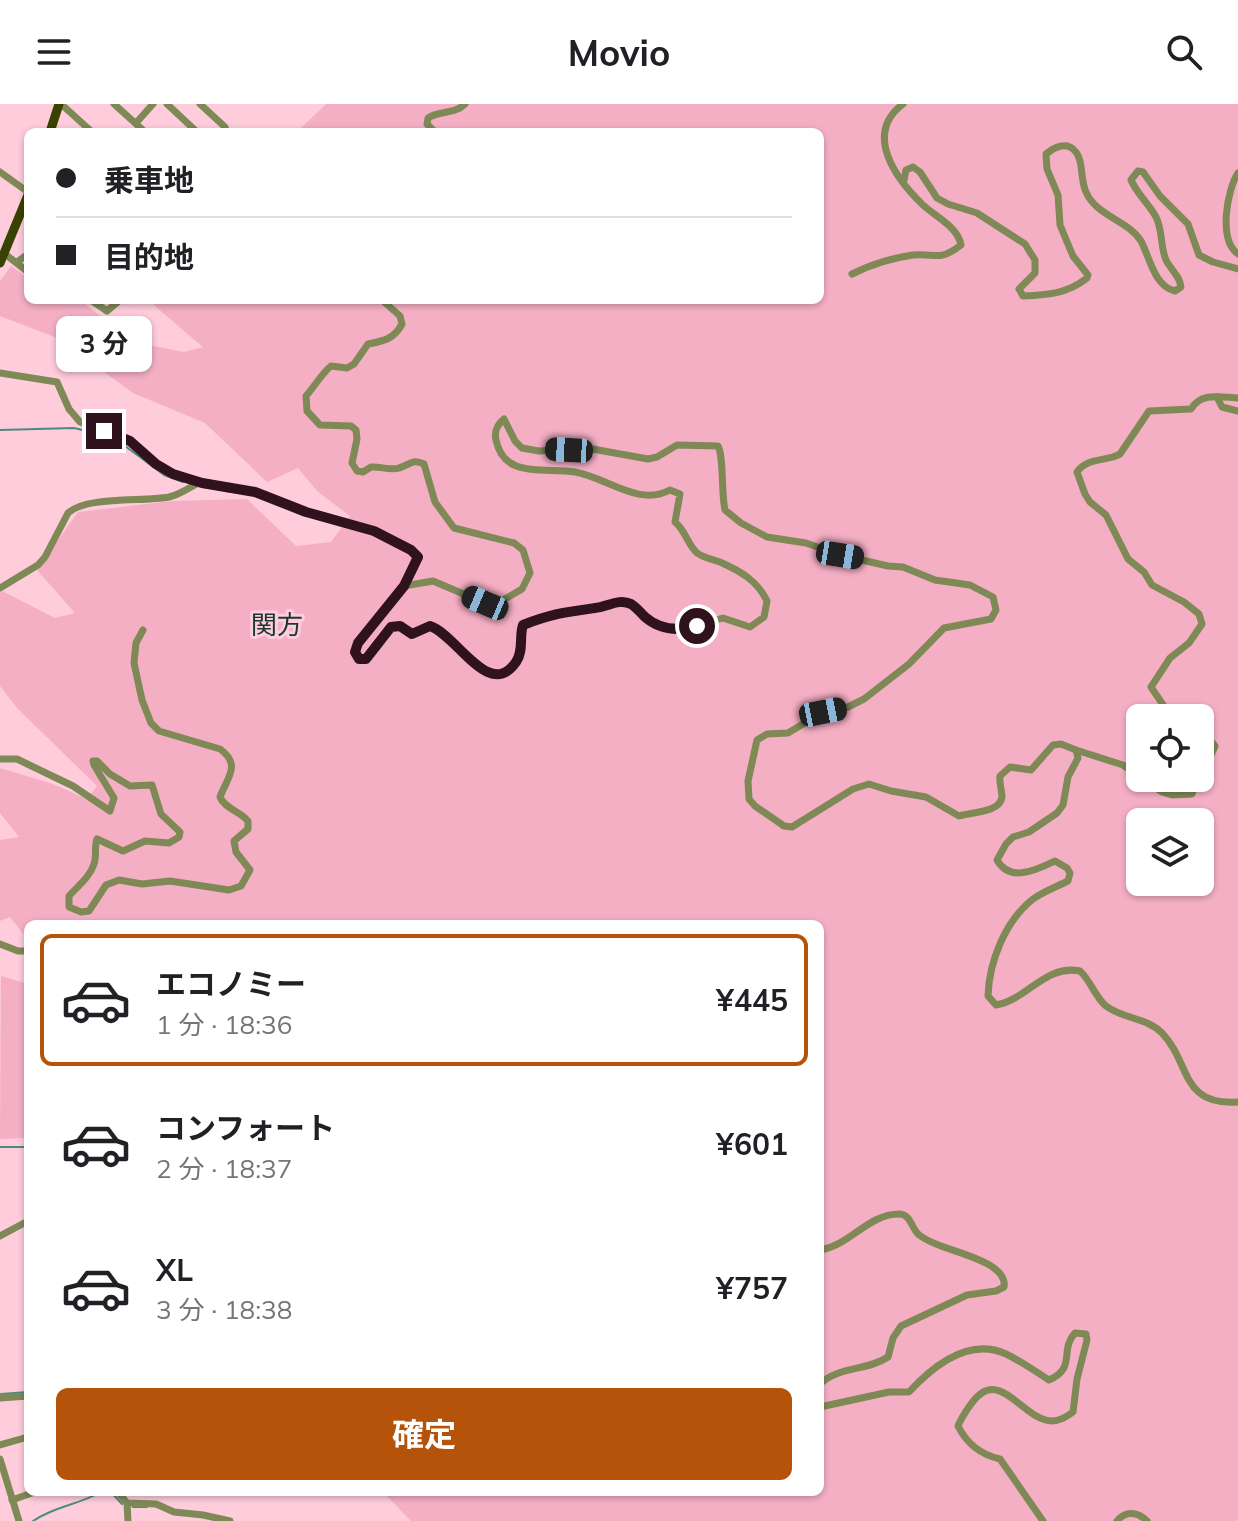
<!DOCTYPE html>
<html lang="ja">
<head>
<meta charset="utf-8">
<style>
	:root { --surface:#fff; --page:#f2f2f2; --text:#202124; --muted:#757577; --line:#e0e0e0; --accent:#b45309 }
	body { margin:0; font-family:Mulish,"Noto Sans JP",sans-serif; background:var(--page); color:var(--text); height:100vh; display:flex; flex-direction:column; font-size:30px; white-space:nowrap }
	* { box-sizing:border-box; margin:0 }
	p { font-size:26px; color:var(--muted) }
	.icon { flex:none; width:44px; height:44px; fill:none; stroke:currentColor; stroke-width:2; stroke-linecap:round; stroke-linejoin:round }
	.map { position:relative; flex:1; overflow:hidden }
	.sheet { position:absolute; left:24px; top:816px; width:800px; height:576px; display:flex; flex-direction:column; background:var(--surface); border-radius:12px; box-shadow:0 2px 6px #0004 }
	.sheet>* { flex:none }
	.hud { position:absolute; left:24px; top:24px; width:800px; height:176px; border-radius:12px; box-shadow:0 2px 6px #0004; display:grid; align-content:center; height:176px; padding:0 32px; background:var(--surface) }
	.fabs { position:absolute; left:1126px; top:600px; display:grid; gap:16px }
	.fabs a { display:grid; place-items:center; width:88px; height:88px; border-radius:12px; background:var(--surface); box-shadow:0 2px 6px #0004; font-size:40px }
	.end { position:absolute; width:36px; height:36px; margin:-18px; border:10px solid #2f121d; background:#fff; box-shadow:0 0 0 4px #fff }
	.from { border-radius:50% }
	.bubble { position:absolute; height:56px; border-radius:12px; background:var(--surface); box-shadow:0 2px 6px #0004; font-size:26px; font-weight:700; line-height:56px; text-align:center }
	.car { position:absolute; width:24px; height:48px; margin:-24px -12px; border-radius:10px; box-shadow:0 0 6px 2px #0007; background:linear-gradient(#222 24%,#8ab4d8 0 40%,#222 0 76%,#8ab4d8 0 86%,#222 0) }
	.hud b { display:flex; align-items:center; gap:28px; height:76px; font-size:30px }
	.hud b+b { border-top:2px solid var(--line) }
	.hud i { width:20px; height:20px; background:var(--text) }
	ul { padding:14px 0 0; list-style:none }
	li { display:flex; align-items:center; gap:24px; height:132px; margin:0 16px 12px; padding:0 16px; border:4px solid transparent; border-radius:12px }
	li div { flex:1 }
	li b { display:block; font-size:30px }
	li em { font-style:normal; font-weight:700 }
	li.active { border-color:var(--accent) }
	li>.icon { width:72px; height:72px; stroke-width:1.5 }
	.cta { display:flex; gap:16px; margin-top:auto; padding:16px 32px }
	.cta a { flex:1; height:92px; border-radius:12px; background:var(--accent); color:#fff; font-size:32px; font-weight:700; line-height:92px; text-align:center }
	header { display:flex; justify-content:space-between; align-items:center; height:104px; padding:0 32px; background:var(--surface); font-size:36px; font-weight:700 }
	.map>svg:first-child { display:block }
	.green { fill:#f5afc5; fill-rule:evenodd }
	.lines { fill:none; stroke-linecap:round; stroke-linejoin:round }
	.stream { stroke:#4a8b80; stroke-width:2 }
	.minor { stroke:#7e8956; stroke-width:7 }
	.major { stroke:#384201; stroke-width:9 }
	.route { stroke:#2f121d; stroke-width:10 }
	.labels { text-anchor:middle; stroke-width:6; stroke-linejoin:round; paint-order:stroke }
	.quarter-label { font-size:26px; fill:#183831; stroke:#feccdb }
</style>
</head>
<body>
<header><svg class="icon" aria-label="menu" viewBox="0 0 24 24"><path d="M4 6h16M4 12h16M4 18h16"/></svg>Movio<svg class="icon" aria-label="search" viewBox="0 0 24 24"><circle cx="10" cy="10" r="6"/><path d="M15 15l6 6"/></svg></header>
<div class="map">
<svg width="1238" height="1417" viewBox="0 0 1238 1417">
	<rect width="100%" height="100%" fill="#feccdb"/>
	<g class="green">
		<path d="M 326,0 L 1238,0 L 1238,1417 L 411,1417 L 383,1388 L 820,1388 L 820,820 L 28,820 L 28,836 L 10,813 L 0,817 L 0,736 L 19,733 L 0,709 L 0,664 L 53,680 L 87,695 L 97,682 L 17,604 L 0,582 L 0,489 L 2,487 L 55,514 L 75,509 L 37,466 L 78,408 L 172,397 L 247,395 L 296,442 L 331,438 L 350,412 L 317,387 L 298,364 L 267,378 L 205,319 L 133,289 L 57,234 L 0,212 L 0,177 L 11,162 L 28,174 L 28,196 L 80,196 L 133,238 L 184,248 L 203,243 L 157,204 L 151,196 L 820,196 L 820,28 L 297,28 ZM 1140,614 L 1200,614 L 1200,674 L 1140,674 ZM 1140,718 L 1200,718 L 1200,778 L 1140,778 Z"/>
		<path d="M 1,872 L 28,880 L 28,1034 L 0,1035 Z"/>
	</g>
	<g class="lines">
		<g class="stream">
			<path d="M 0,326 L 74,324 L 91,328 L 117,336 L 164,371 L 183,378"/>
			<path d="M 0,1043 L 28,1043"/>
			<path d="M 1,1290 L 28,1288"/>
			<path d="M 111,1388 L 122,1400"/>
			<path d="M 133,1403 L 147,1403"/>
			<path d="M 33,1417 C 55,1402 78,1401 101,1388"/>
		</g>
		<g class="minor">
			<path d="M 61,0 L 92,28"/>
			<path d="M 114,0 L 145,28"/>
			<path d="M 167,0 L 197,28"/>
			<path d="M 200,0 L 225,23 L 226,28"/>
			<path d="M 136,19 L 153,0"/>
			<path d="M 435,28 L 427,20 L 428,14 C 439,6 454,11 465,0"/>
			<path d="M 0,68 L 28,88"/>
			<path d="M 1238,69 C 1227,86 1218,136 1238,150"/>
			<path d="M 904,76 L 906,66 L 913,63 L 920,68 L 937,94 L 948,100 L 977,109 L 1025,140 L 1035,156 L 1035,169 L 1019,185 L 1023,192 C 1047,191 1067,190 1087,174 L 1088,171 L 1073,152 L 1060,121 L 1058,91 L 1047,65 L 1046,50 C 1053,44 1066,37 1074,46 C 1084,55 1080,76 1086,88 C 1096,112 1128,116 1141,137 C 1150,154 1154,182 1175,187 L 1181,183 C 1180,172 1171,166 1166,156 C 1160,142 1163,127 1156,113 C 1149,100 1137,90 1131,76 L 1138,67 L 1143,68 L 1160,92 L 1188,120 L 1199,151 L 1213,158 L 1238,165"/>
			<path d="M 5,150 L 28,168"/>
			<path d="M 17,158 L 28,150"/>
			<path d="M 852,170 C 872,160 891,154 913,151 C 936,149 939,158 961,141 C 958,123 936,113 923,101 C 896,75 863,30 903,0"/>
			<path d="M 91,196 L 107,207 L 120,196"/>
			<path d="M 382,196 L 400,212 L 402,220 C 394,235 384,237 368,240 L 354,260 L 347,264 L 331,262 C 323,268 314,283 306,292 L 307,307 L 320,321 L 351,322 L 356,326 L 357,335 L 352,359 L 357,367 L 363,368 L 371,363 C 380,362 390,367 399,364 C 410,361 412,354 424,360 L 435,398 L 454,424 L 514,439 L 523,446 L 530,469 L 522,485 L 495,501 L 485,499 L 433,477 L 404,482"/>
			<path d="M 0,269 L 57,278 L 69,305 L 80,318 L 130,337 L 156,360 L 173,370 L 229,385 L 255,388 L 291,403 L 374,427 L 411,446 L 418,453 L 404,482 L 358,539 L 355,548 L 359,555 L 366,555 L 391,523 L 400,522 L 412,530 L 430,522 C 458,532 489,597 517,558 C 524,547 519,532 523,521 L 555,509 L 597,504 L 615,498 L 631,500 L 648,516 L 663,523 L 681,526 L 723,514 L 750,523 L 764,513 L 767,497 C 757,476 740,467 720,458 C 712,455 704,454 697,449 C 687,440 686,427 675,418 L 680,390 L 670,386 C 638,403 606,373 575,368 C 547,363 504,376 496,336 C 494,327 497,321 504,315 L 515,337 L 522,344 L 539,347 L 587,344 L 648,355 L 657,353 L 677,341 L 718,342 C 724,353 721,389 725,406 L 741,419 L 767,433 L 806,439 L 840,451 L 888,462 L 903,463 L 935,476 L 970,481 L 993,493 L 996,506 L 991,515 L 944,524 L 909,560 L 864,595 L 848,603 L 823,608 L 788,629 L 767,630 L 757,636 L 748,677 L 749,695 L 755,702 L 784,722 L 792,723 L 853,685 L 869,680 L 891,687 L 926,693 L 959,712 C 971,708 1000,709 1002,693 C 1002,687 999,679 1000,672 L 1010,663 L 1031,666 L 1053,641 L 1061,640 L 1076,646 L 1078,654 L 1068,673 L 1063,701 L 1057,709 L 1029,728 L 1013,733 L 1006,740 L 997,756 C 1010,779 1036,766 1055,757 L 1067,764 L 1070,769 L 1068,777 C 1056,783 1044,787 1033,795 C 1005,817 989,858 988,892 L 996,901 C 1027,896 1045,860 1080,867 C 1091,877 1095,893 1106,902 C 1123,915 1146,913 1162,929 C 1191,959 1180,1002 1238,998"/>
			<path d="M 1217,293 L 1222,303 L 1238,307"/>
			<path d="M 0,484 L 38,461 L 45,453 L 68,409 C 86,392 143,398 169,393 C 179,391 189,384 198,379"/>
			<path d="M 1172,614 L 1151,583 L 1170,554 L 1189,539 L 1202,520 L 1199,510 L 1184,498 L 1152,481 L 1144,468 L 1128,455 L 1106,411 L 1090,398 L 1085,390 L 1077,368 C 1087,353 1106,358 1120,350 L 1149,307 L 1191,305 C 1201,288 1220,293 1238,294"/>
			<path d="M 1200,632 L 1210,636 L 1215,642 L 1210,653 L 1200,661"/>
			<path d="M 1076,646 L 1123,661 L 1162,688 L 1172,691 L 1192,690 L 1195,681 L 1193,674"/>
			<path d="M 0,655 L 17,655 L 73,682 L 110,707 L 114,694 L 94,661 L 93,657 L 97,657 L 110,670 L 130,682 L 152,681 L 161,710 L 180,728 L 179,733 L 169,739 L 145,737 L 123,747 L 97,735 C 94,743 97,751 94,760 C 90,773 78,782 69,792 L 69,803 L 81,808 L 89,807 L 106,781 L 119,776 L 142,780 L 170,777 L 229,786 L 241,782 L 250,766 L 236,748 L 234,737 L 248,725 L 248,717 C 240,707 224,704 220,693 C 227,674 242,661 220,645 L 159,627 L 151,619 L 142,596 L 134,559 L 136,539 L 143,526"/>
			<path d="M 0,840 L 18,847 L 28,847"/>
			<path d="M 0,1132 L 28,1117"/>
			<path d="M 820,1146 C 849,1142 868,1110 899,1110 C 911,1110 911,1124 919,1131 C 926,1136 933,1139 941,1142 C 959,1149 1008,1160 1004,1183 L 996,1187 L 967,1191 L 901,1222 L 893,1234 L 888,1253 C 867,1267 839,1262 820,1280"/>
			<path d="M 0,1294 L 28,1292"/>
			<path d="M 820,1303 L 889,1288 L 909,1288 C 933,1262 969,1233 1006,1250 C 1021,1257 1035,1267 1049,1276 C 1077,1264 1059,1246 1075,1229 L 1086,1230 L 1087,1236 L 1077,1275 L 1073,1308 C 1066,1313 1060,1317 1051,1317 C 1021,1315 999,1260 971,1300 C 966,1307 961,1314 958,1322 C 967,1340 982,1351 1000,1355 L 1043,1417"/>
			<path d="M 0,1341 L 28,1333"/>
			<path d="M 0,1355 L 19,1417"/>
			<path d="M 118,1388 L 127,1399 L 156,1400 L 174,1408 L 203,1411 L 230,1417"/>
			<path d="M 12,1396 L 35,1388"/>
			<path d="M 127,1399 L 128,1417"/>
			<path d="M 1117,1417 C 1126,1406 1138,1408 1147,1417"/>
		</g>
		<g class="major">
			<path d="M 50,28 L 59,0"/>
			<path d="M 0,159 L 28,91"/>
		</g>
	</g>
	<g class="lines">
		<path class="route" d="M 104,327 L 130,337 L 156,360 L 173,370 L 202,379 L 255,388 L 306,408 L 374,427 L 411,446 L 418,453 L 404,482 L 358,539 L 355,548 L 359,555 L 366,555 L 391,523 L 400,522 L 412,530 L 430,522 C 457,531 489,597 516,558 C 524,547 519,532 523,521 C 551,510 566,508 595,504 C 607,503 619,494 631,500 C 636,503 641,509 645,513 C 660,526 679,527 697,522"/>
	</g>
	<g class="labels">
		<g class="quarter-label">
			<text x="277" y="530">関方</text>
		</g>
	</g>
</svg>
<div class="fabs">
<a><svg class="icon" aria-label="locate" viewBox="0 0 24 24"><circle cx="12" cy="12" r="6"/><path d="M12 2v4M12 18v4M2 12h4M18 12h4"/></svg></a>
<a><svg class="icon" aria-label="layers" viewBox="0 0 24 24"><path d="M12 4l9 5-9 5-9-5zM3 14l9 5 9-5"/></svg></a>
</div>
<i class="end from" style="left:697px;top:522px"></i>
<i class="end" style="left:104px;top:327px"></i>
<div class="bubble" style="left:56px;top:212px;width:96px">3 分</div>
<i class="car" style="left:569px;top:346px;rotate:273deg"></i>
<i class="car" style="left:840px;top:451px;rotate:99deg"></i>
<i class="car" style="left:485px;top:499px;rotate:293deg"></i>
<i class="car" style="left:823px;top:608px;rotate:79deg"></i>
<div class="hud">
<b><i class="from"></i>乗車地</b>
<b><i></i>目的地</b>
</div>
<section class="sheet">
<ul>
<li class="active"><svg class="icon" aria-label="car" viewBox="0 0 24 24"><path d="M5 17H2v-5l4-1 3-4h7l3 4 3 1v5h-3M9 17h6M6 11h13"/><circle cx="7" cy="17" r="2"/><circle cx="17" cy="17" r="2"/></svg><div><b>エコノミー</b><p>1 分 · 18:36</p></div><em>¥445</em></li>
<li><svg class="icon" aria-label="car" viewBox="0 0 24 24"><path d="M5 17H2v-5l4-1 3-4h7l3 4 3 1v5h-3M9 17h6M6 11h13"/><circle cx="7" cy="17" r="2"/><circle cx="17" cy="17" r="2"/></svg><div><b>コンフォート</b><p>2 分 · 18:37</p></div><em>¥601</em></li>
<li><svg class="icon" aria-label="car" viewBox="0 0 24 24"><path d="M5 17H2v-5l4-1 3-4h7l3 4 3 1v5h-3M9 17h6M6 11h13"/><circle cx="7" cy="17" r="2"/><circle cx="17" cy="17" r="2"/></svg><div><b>XL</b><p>3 分 · 18:38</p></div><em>¥757</em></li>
</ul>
<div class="cta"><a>確定</a></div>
</section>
</div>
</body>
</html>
